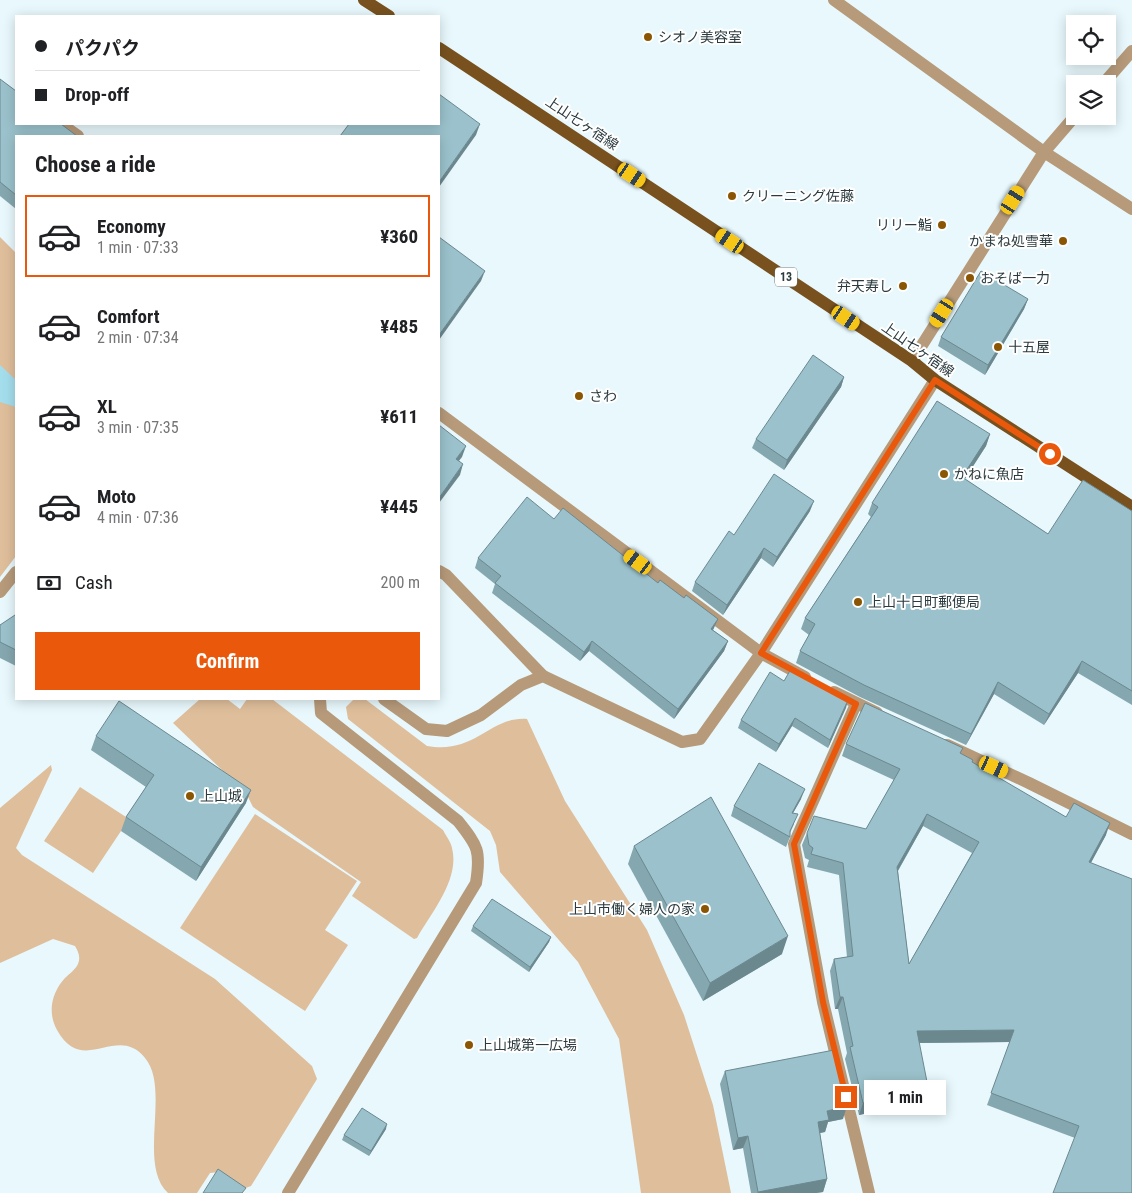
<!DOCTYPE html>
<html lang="en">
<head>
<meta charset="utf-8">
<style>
	:root { --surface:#fff; --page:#f6f6f6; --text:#202124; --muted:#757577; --line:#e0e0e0; --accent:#ea580c }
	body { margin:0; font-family:"Roboto Condensed","Noto Sans JP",sans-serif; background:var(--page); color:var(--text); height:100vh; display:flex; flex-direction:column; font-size:19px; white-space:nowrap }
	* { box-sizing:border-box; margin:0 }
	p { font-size:16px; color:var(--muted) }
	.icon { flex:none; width:28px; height:28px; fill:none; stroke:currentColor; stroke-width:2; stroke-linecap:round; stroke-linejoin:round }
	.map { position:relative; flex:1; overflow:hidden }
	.panel { position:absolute; left:15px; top:135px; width:425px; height:565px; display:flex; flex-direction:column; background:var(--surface); border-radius:0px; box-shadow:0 2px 12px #0003 }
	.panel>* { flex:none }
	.guide { position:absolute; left:15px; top:15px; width:425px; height:110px; border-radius:0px; box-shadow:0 2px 12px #0003; display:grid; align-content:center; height:110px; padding:0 20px; background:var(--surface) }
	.tools { position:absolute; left:1066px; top:15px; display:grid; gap:10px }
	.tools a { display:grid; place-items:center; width:50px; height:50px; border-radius:0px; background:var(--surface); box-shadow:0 2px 12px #0003; font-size:25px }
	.end { position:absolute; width:22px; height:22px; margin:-11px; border:6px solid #ea580c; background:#fff; box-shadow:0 0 0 2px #fff }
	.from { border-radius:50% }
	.bubble { position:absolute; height:35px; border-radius:0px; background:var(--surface); box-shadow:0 2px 12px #0003; font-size:16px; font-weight:700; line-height:35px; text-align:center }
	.car { position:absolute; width:15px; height:30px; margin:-15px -8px; border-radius:6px; box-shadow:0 0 4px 1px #0007; background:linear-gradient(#f5c518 24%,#345 0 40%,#f5c518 0 76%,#345 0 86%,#f5c518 0) }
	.guide b { display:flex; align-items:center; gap:18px; height:48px; font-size:19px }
	.guide b+b { border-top:1px solid var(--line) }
	.guide i { width:12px; height:12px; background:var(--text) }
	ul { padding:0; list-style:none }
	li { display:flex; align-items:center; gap:15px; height:82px; margin:0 10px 8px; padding:0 10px; border:2px solid transparent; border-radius:0px }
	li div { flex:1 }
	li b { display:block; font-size:19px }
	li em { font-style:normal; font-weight:700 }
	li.current { border-color:var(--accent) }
	li>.icon { width:45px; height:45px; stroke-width:1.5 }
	h2 { padding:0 20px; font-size:22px; line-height:60px }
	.pay { display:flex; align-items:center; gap:12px; height:55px; padding:0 20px; font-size:19px }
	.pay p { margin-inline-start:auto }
	.cta { display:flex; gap:10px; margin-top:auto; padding:10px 20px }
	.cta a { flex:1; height:58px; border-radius:0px; background:var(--accent); color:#fff; font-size:20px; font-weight:700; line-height:58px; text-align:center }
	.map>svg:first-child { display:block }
	.green { fill:#dfbe9b }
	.water { fill:#a4deed }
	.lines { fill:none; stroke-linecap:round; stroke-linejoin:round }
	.lane { stroke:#b69a7a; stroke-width:12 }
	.street { stroke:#b69a7a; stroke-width:12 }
	.primary { stroke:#78511f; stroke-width:12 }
	.wall { fill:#85a7af; fill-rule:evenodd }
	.shaded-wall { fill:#6c888f }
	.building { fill:#9bc2cc; stroke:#6c888f; fill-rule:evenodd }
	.route { stroke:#ea580c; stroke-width:6 }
	.poi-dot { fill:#8a5603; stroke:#fff; stroke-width:2 }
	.labels { text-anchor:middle; stroke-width:4; stroke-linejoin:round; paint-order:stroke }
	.shield { fill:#fff; stroke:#6b7679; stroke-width:1 }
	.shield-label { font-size:12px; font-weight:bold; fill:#2b3b3f }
	.poi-label { font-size:14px; fill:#2b3b3f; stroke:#fff; text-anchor:start }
	.street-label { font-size:14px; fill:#2b3b3f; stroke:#fff }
</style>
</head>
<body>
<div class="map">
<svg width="1132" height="1193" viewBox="0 0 1132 1193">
	<rect width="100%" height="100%" fill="#e8f8fc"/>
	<g class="green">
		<path d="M 0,237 L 16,253 L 16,556 L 0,577 Z"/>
		<path d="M 200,699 L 227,699 L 240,709 L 247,699 L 272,699 L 443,830 C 446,836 451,842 452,848 C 460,879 432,912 417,938 L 414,939 L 352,896 L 361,882 L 253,807 L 246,793 L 173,723 Z"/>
		<path d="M 354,699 L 365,699 L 427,746 C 475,755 490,716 527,719 L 565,801 L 647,930 L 684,1015 L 713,1105 L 731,1193 L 641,1193 L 619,1039 L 578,962 L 500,872 L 496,845 L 490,831 L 348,719 L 346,707 Z"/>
		<path d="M 51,765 L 52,770 L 16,848 L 22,855 L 215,979 L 312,1066 L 317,1079 L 251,1186 L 243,1189 L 219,1172 L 210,1173 L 197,1193 L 168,1193 C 137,1164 171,1089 145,1058 C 117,1023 83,1077 57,1030 C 47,1012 52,992 65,978 C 69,974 76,969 78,964 C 81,957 78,951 75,946 L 53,939 L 0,963 L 0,808 Z"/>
		<path d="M 80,787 L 129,819 L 93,873 L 44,841 Z"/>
		<path d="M 255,814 L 357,881 L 325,930 L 348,945 L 305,1011 L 180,928 Z"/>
	</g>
	<path class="water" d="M 0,365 L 16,380 L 16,407 L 0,402 Z"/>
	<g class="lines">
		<g class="lane">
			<path d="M 834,0 L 1044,152 L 1132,209"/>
			<path d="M 1103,84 L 1132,51"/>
			<path d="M 61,124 L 78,136"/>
			<path d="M 912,361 L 1044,152 L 1075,116"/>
			<path d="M 439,413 L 761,653 L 805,677"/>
			<path d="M 439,571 L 446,575 L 543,676"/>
			<path d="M 0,592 L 16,572"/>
			<path d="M 834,692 L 877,713"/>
			<path d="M 384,699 L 426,729 L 447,731 L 481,715 L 521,685 L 543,676 L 682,742 L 700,739 L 761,653"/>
			<path d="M 856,704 L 794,844 L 823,1002 L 869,1193"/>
			<path d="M 947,745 L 1029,783 L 1132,834"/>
			<path d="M 288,1193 L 476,883 C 481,851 478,846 458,821 L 321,713 L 320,699"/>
		</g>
		<path class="street" d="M 761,653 L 935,380"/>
		<g class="primary">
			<path d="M 364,0 L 389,16"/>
			<path d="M 439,48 L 912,361 L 935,380 L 1132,507"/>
		</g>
	</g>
	<g class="wall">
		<path d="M 0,79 L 16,136 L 16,209 L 0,196 Z"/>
		<path d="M 1028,299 L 1024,309 L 985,375 L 938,346 L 941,337 Z"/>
		<path d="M 844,377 L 841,387 L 784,470 L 752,448 L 756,439 Z"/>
		<path d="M 990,434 L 986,446 L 965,479 L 1048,534 L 1132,511 L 1132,705 L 1078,673 L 1044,725 L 994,694 L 966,745 L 860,697 L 796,663 L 800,651 L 809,635 L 801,629 L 805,618 L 871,517 L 868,514 L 872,503 Z"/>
		<path d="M 810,511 L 773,567 L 761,558 L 723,615 L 692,591 L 695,582 L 734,535 Z"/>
		<path d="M 554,519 L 714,628 L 713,630 L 728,641 L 724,651 L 674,719 L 589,651 L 580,661 L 492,593 L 495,584 L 475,568 L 478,558 Z"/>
		<path d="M 16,617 L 16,666 L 0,658 L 0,625 Z"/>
		<path d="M 784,681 L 848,700 L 828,748 L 792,726 L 776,752 L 738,728 L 741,720 Z"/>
		<path d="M 96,736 L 246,803 L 196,881 L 121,831 L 126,817 L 146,787 L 91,750 Z"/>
		<path d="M 846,744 L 961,754 L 972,763 L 1066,817 L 1106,835 L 1091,862 L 1132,1193 L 1075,1138 L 987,1105 L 1010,1042 L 919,1043 L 925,1104 L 890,1111 L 890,1108 L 859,1115 L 845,1059 L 847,1053 L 838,1009 L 835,1009 L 830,971 L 834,959 L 847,957 L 839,875 L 807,867 L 809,860 L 805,858 L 802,845 L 807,833 L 866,829 L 894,780 L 842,756 ZM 923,826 L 972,853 L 909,964 L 898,871 Z"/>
		<path d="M 801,799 L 793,813 L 794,824 L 790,833 L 790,837 L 786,847 L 731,816 L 734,806 Z"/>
		<path d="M 634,846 L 782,954 L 703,1001 L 628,864 Z"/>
		<path d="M 473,926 L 551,937 L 549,942 L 529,972 L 471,931 Z"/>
		<path d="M 725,1071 L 843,1119 L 828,1122 L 825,1132 L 820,1133 L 827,1179 L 823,1192 L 816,1193 L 751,1193 L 743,1148 L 733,1150 L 720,1084 Z"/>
		<path d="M 386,1129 L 369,1156 L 342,1140 L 344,1135 Z"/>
	</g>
	<g class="shaded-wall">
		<path d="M 480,124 L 476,135 L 439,187 L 439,182 Z"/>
		<path d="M 485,271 L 481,281 L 439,340 L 439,335 Z"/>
		<path d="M 1028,299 L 1024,309 L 985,375 L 988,365 Z"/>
		<path d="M 844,377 L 841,387 L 784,470 L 787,460 Z"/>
		<path d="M 990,434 L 986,446 L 958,489 L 962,477 Z"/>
		<path d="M 466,446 L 462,457 L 452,470 L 456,459 Z"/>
		<path d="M 463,464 L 460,475 L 439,503 L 439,498 Z"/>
		<path d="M 814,501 L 810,511 L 773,567 L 777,557 Z"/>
		<path d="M 764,548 L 761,558 L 723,615 L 727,605 Z"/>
		<path d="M 718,619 L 714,628 L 708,638 L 711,629 Z"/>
		<path d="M 592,641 L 589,651 L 580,661 L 584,652 Z"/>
		<path d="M 728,641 L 724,651 L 674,719 L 678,709 Z"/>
		<path d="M 1082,661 L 1078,673 L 1044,725 L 1049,714 Z"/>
		<path d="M 998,682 L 994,694 L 966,745 L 971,734 Z"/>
		<path d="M 848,700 L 846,708 L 828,748 L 830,740 Z"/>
		<path d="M 795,718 L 792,726 L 776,752 L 779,744 Z"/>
		<path d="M 805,789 L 801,799 L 788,822 L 792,813 Z"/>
		<path d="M 251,790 L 246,803 L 196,881 L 201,867 Z"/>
		<path d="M 927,814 L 923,826 L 893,879 L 897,867 Z"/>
		<path d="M 1110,823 L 1106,835 L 1085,874 L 1089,862 Z"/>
		<path d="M 788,936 L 782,954 L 703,1001 L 710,983 Z"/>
		<path d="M 551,937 L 549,942 L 529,972 L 530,967 Z"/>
		<path d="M 840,997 L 843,997 L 838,1009 L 835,1009 Z"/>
		<path d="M 1014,1030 L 1010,1042 L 913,1043 L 917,1031 Z"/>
		<path d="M 929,1092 L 925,1104 L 890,1111 L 895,1099 Z"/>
		<path d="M 894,1096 L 890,1108 L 859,1115 L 863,1103 Z"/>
		<path d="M 847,1106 L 843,1119 L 828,1122 L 825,1132 L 813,1134 L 818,1122 L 827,1111 Z"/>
		<path d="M 387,1124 L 386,1129 L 369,1156 L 371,1151 Z"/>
		<path d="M 748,1136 L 743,1148 L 733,1150 L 738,1138 Z"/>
		<path d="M 827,1179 L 823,1192 L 816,1193 L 757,1193 L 758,1192 Z"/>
	</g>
	<g class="building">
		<path d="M 0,79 L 16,91 L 16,124 L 61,124 L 77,136 L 16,136 L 16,195 L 0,182 Z"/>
		<path d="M 439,94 L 480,124 L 439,182 L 439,136 L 340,136 L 349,124 L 439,124 Z"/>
		<path d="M 439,237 L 485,271 L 439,335 Z"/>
		<path d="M 981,271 L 1028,299 L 988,365 L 941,337 Z"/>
		<path d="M 813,355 L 844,377 L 787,460 L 756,439 Z"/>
		<path d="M 937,401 L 990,434 L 962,477 L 1048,534 L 1083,480 L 1132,511 L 1132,691 L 1082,661 L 1049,714 L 998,682 L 971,734 L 864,685 L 800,651 L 815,624 L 805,618 L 878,507 L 872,503 Z"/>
		<path d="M 439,425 L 466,446 L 456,459 L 463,464 L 439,498 Z"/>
		<path d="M 774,474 L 814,501 L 777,557 L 764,548 L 727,605 L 695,582 L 729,531 L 734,535 Z"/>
		<path d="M 527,497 L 554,519 L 563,508 L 658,583 L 660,580 L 684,598 L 686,595 L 718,619 L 711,629 L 728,641 L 678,709 L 592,641 L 584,652 L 495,583 L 501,576 L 478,558 Z"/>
		<path d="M 15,615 L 16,617 L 16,650 L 0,642 L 0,625 Z"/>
		<path d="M 791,669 L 848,700 L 830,740 L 795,718 L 779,744 L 741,720 L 770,672 L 784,681 Z"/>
		<path d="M 119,701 L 251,790 L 201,867 L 126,817 L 154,775 L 96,736 Z"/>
		<path d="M 865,703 L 963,748 L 960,753 L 973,760 L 972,762 L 1066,817 L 1074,803 L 1110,823 L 1089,862 L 1132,879 L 1132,1193 L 1053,1193 L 1079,1126 L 991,1093 L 1014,1030 L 917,1031 L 929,1092 L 895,1099 L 894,1096 L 863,1103 L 850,1047 L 853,1046 L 843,997 L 840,997 L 834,959 L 853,956 L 843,863 L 811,854 L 813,848 L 809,845 L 807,833 L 814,816 L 866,829 L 900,769 L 846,744 ZM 927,814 L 979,842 L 909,964 L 897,867 Z"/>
		<path d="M 759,763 L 805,789 L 792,813 L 798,814 L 790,831 L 790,837 L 734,806 Z"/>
		<path d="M 711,797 L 788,936 L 710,983 L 634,846 Z"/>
		<path d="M 492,899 L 551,937 L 530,967 L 473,926 Z"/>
		<path d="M 834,1050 L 847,1106 L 827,1111 L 829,1120 L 818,1122 L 827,1179 L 758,1192 L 748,1136 L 738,1138 L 725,1071 Z"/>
		<path d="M 362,1108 L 387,1124 L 371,1151 L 344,1135 Z"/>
		<path d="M 218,1169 L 246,1188 L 242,1193 L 203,1193 Z"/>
	</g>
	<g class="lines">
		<path class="route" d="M 846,1097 L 823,1002 L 794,844 L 856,704 L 761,653 L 935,380 L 1050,454"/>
	</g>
	<g class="poi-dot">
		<circle cx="648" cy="37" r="5"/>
		<circle cx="732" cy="196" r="5"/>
		<circle cx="942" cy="225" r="5"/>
		<circle cx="1063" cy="241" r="5"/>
		<circle cx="970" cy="278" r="5"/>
		<circle cx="903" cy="286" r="5"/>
		<circle cx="998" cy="347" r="5"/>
		<circle cx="579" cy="396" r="5"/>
		<circle cx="944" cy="474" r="5"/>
		<circle cx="858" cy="602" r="5"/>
		<circle cx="190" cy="796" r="5"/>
		<circle cx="705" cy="909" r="5"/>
		<circle cx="469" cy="1045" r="5"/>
	</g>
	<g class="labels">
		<rect class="shield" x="775" y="267.5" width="22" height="19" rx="4"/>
		<g class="shield-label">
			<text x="786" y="281">13</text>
		</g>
		<g class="poi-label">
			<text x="658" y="42">シオノ美容室</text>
			<text x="742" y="201">クリーニング佐藤</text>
			<text x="932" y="230" text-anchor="end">リリー鮨</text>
			<text x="1053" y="246" text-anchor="end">かまね処雪華</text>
			<text x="980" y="283">おそば一力</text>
			<text x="893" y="291" text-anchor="end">弁天寿し</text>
			<text x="1008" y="352">十五屋</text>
			<text x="589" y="401">さわ</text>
			<text x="954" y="479">かねに魚店</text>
			<text x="868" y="607">上山十日町郵便局</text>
			<text x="200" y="801">上山城</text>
			<text x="695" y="914" text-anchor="end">上山市働く婦人の家</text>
			<text x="479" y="1050">上山城第一広場</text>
		</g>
		<g class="street-label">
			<text transform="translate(582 123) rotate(34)" y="5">上山七ヶ宿線</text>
			<text transform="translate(918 349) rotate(35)" y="5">上山七ヶ宿線</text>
		</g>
	</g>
</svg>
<div class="tools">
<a><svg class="icon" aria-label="locate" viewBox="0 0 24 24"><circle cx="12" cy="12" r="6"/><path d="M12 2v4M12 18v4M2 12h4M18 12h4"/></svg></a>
<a><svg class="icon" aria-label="layers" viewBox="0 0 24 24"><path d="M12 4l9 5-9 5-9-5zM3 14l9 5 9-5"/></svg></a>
</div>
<i class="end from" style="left:1050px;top:454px"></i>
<i class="end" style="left:846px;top:1097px"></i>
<div class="bubble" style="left:864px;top:1080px;width:82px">1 min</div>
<i class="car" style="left:632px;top:175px;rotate:124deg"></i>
<i class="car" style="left:1013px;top:200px;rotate:32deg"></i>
<i class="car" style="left:730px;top:241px;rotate:304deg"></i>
<i class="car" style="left:942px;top:313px;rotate:212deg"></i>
<i class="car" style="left:846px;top:318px;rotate:124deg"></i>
<i class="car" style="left:638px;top:562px;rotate:306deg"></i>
<i class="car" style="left:994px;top:767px;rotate:115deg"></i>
<div class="guide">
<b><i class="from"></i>パクパク</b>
<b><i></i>Drop-off</b>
</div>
<section class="panel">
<h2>Choose a ride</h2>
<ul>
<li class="current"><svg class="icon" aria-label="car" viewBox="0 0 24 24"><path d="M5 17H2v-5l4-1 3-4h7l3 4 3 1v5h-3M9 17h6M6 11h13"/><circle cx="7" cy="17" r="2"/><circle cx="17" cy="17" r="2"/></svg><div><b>Economy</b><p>1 min · 07:33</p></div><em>¥360</em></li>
<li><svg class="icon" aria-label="car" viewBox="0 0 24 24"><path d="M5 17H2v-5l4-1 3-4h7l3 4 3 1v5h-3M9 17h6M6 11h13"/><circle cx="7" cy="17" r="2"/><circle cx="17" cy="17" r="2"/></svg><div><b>Comfort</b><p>2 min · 07:34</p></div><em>¥485</em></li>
<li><svg class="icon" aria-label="car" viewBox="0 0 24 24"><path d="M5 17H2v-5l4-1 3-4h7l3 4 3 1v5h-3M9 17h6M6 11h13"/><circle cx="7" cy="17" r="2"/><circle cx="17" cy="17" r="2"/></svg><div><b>XL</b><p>3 min · 07:35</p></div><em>¥611</em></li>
<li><svg class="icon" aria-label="car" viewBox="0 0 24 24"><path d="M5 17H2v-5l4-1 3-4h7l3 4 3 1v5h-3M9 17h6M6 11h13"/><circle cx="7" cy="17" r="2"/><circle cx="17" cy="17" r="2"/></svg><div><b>Moto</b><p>4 min · 07:36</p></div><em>¥445</em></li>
</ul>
<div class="pay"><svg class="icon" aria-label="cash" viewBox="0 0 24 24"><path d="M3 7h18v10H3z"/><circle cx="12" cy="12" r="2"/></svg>Cash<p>200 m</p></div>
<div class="cta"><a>Confirm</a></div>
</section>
</div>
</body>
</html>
